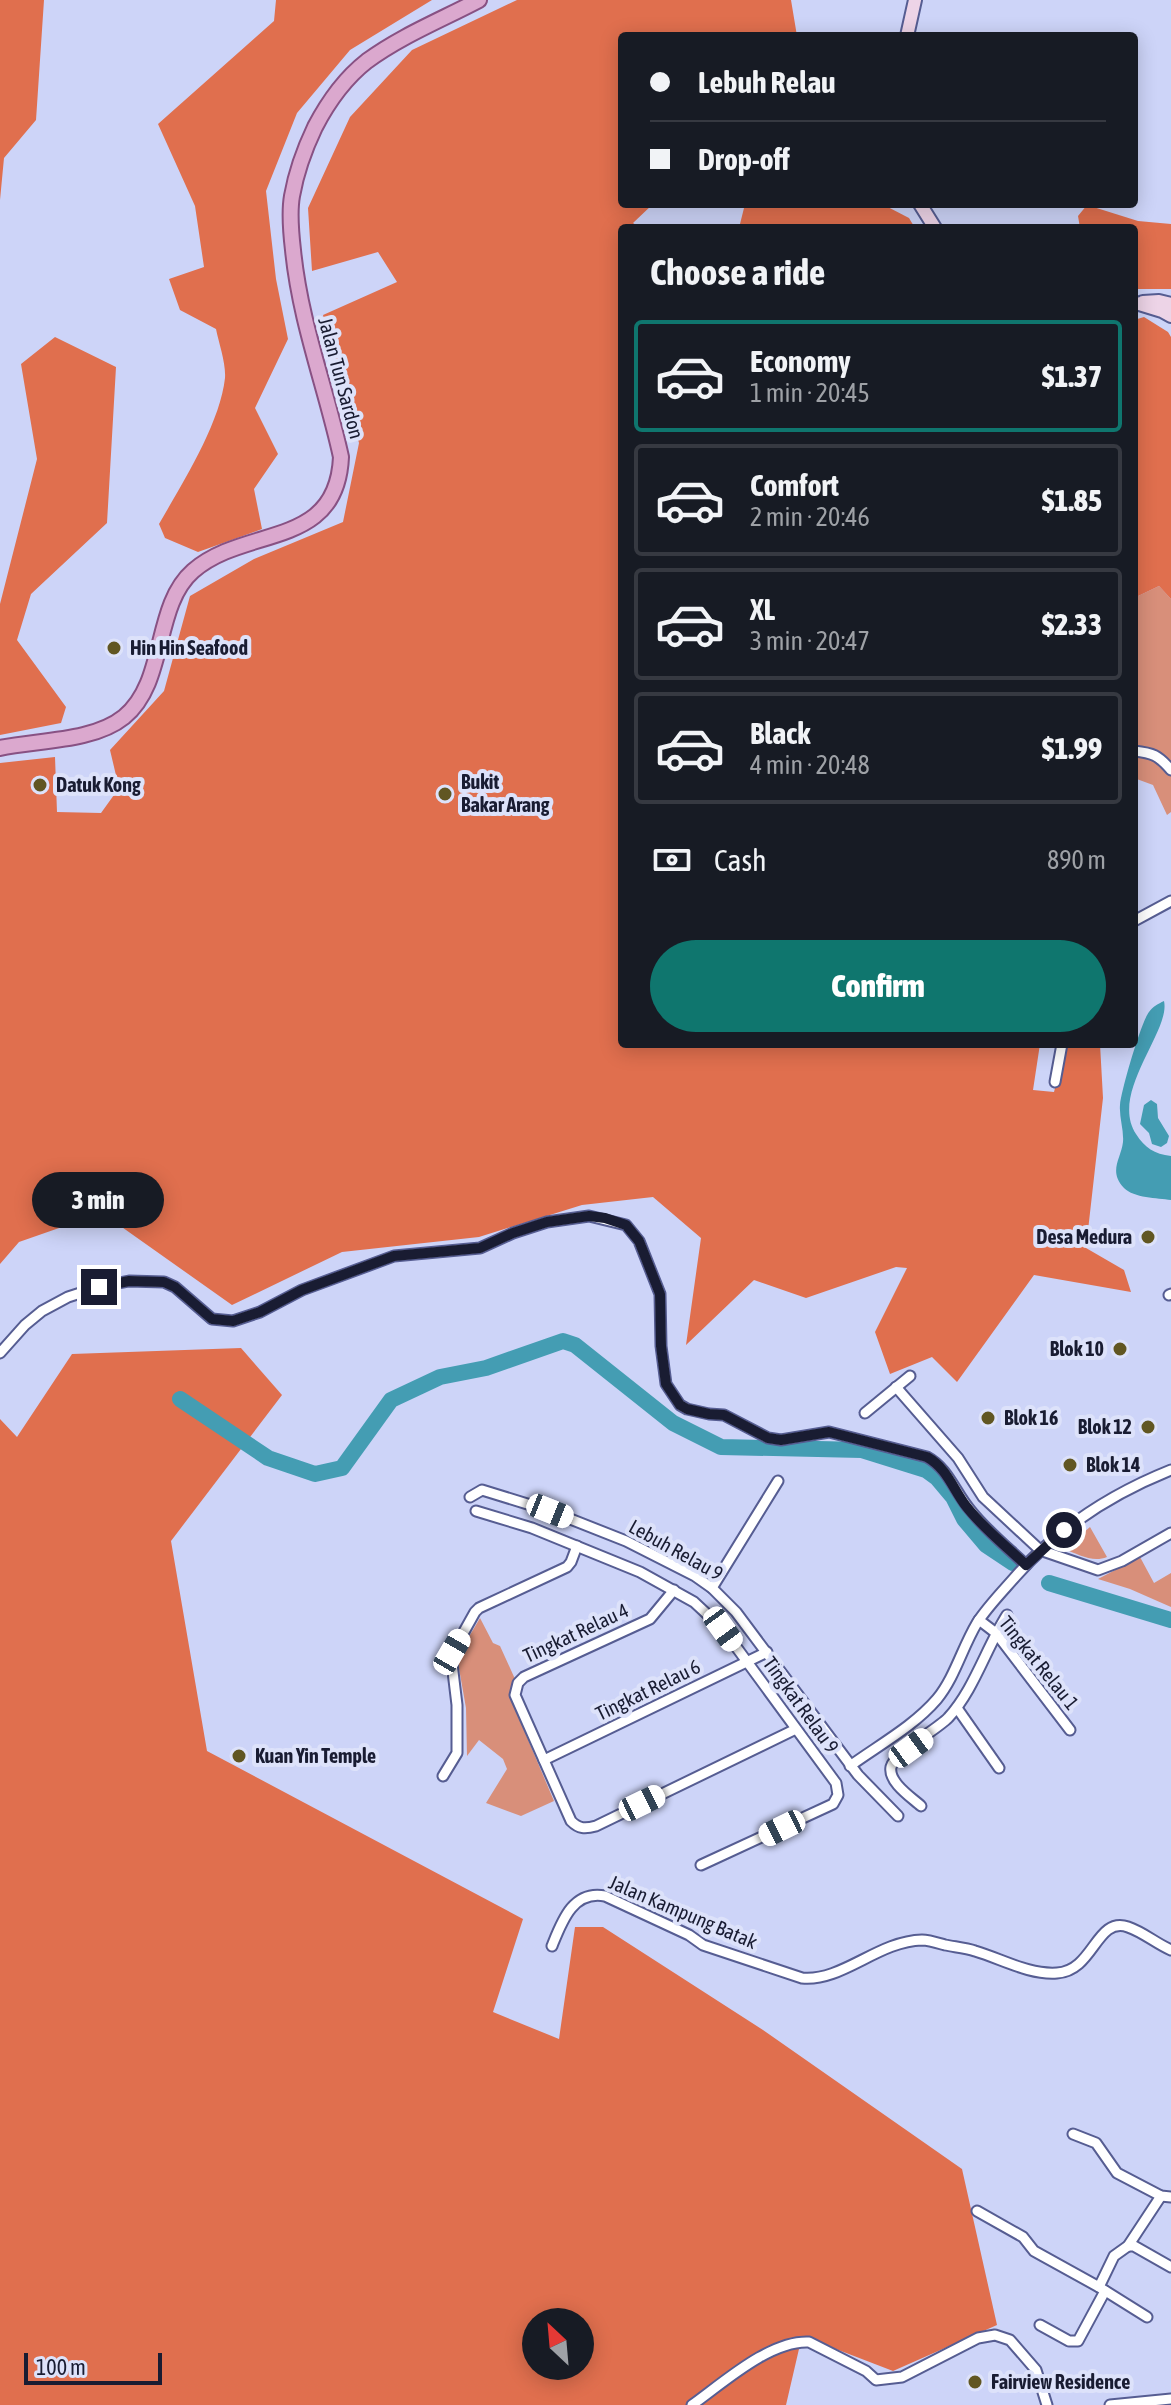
<!DOCTYPE html>
<html lang="en">
<head>
<meta charset="utf-8">
<style>
	:root { --surface:#171b24; --page:#20242c; --text:#f1f3f6; --muted:#9ea1a6; --line:#363941; --accent:#0f766e }
	body { margin:0; font-family:"Asap Condensed",sans-serif; background:var(--page); color:var(--text); height:100vh; display:flex; flex-direction:column; font-size:30px; white-space:nowrap }
	* { box-sizing:border-box; margin:0 }
	p { font-size:26px; color:var(--muted) }
	.icon { flex:none; width:44px; height:44px; fill:none; stroke:currentColor; stroke-width:2; stroke-linecap:round; stroke-linejoin:round }
	.map { position:relative; flex:1; overflow:hidden }
	.sheet { position:absolute; left:618px; top:224px; width:520px; height:824px; display:flex; flex-direction:column; background:var(--surface); border-radius:8px; box-shadow:0 4px 20px #0003 }
	.sheet>* { flex:none }
	.hud { position:absolute; left:618px; top:32px; width:520px; height:176px; border-radius:8px; box-shadow:0 4px 20px #0003; display:grid; align-content:center; height:176px; padding:0 32px; background:var(--surface) }
	.needle { width:52px; rotate:334deg }
	.buttons { position:absolute; left:522px; top:2308px; display:grid; gap:16px }
	.buttons a { display:grid; place-items:center; width:72px; height:72px; border-radius:50%; background:var(--surface); box-shadow:0 4px 20px #0003; font-size:40px }
	.scale { position:absolute; left:24px; bottom:20px; width:138px; box-sizing:border-box; padding-left:8px; border:4px solid #191c32; border-top:0; font-size:22px; line-height:28px; white-space:nowrap; color:#191c32; -webkit-text-stroke:6px #dde2fa; paint-order:stroke }
	.end { position:absolute; width:36px; height:36px; margin:-18px; border:10px solid #191c32; background:#fff; box-shadow:0 0 0 4px #fff }
	.from { border-radius:50% }
	.bubble { position:absolute; height:56px; border-radius:28px; background:var(--surface); box-shadow:0 4px 20px #0003; font-size:26px; font-weight:800; line-height:56px; text-align:center }
	.car { position:absolute; width:24px; height:48px; margin:-24px -12px; border-radius:10px; box-shadow:0 0 6px 2px #0007; background:linear-gradient(#fff 24%,#345 0 40%,#fff 0 76%,#345 0 86%,#fff 0) }
	.hud b { display:flex; align-items:center; gap:28px; height:76px; font-size:30px }
	.hud b+b { border-top:2px solid var(--line) }
	.hud i { width:20px; height:20px; background:var(--text) }
	ul { padding:0; list-style:none }
	li { display:flex; align-items:center; gap:24px; height:112px; margin:0 16px 12px; padding:0 16px; border:4px solid var(--line); border-radius:8px }
	li div { flex:1 }
	li b { display:block; font-size:30px }
	li em { font-style:normal; font-weight:800 }
	li.active { border-color:var(--accent) }
	li>.icon { width:72px; height:72px; stroke-width:1.5 }
	h2 { padding:0 32px; font-size:36px; line-height:96px }
	.pay { display:flex; align-items:center; gap:20px; height:88px; padding:0 32px; font-size:30px }
	.pay p { margin-inline-start:auto }
	.cta { display:flex; gap:16px; margin-top:auto; padding:16px 32px }
	.cta a { flex:1; height:92px; border-radius:48px; background:var(--accent); color:#fff; font-size:32px; font-weight:800; line-height:92px; text-align:center }
	.map>svg:first-child { display:block }
	.green { fill:#d88f7a }
	.forest { fill:#e06f4e; fill-rule:evenodd }
	.water { fill:#449db3 }
	.lines { fill:none; stroke-linecap:round; stroke-linejoin:round }
	.river { stroke:#449db3; stroke-width:16 }
	.minor-casing { stroke:#565d92; stroke-width:13 }
	.secondary-casing { stroke:#565d92; stroke-width:16 }
	.primary-casing { stroke:#885183; stroke-width:18 }
	.minor { stroke:#fff; stroke-width:9 }
	.secondary { stroke:#edd4e7; stroke-width:12 }
	.primary { stroke:#dba8ce; stroke-width:14 }
	.route { stroke:#191c32; stroke-width:10 }
	.poi-dot { fill:#615622; stroke:#dde2fa; stroke-width:3 }
	.labels { text-anchor:middle; stroke-width:8; stroke-linejoin:round; paint-order:stroke }
	.street-label { font-size:20px; fill:#191c32; stroke:#dde2fa }
	.poi-label { font-size:20px; font-weight:bold; fill:#191c32; stroke:#dde2fa; text-anchor:start }
</style>
</head>
<body>
<div class="map">
<svg width="1171" height="2405" viewBox="0 0 1171 2405">
	<rect width="100%" height="100%" fill="#cdd4f8"/>
	<g class="green">
		<path d="M 1159,586 L 1171,599 L 1171,812 L 1167,815 L 1153,785 L 1134,778 L 1134,598 Z"/>
		<path d="M 1090,1527 L 1107,1557 C 1092,1563 1078,1554 1064,1549 Z"/>
		<path d="M 1140,1557 L 1154,1583 L 1171,1573 L 1171,1607 L 1130,1589 L 1098,1579 Z"/>
		<path d="M 480,1618 L 493,1643 L 500,1646 L 515,1679 L 510,1690 L 510,1697 L 554,1801 L 521,1816 L 486,1803 L 507,1769 L 503,1759 L 479,1740 L 467,1756 L 466,1708 L 457,1657 Z"/>
	</g>
	<g class="forest">
		<path d="M 0,0 L 44,0 L 36,120 L 4,158 L 0,200 Z"/>
		<path d="M 276,0 L 432,0 L 350,50 L 297,113 L 266,191 L 276,279 L 288,339 L 255,408 L 278,454 L 254,489 L 262,529 L 198,552 L 165,538 L 159,524 C 182,484 220,424 225,378 C 226,363 219,344 216,329 L 180,310 L 169,279 L 204,267 L 195,206 L 158,124 L 274,21 Z"/>
		<path d="M 517,0 L 791,0 L 797,36 L 622,36 L 622,204 L 653,204 L 633,223 L 640,228 L 622,228 L 622,1044 L 1040,1044 L 1033,1090 L 1054,1092 L 1066,1044 L 1100,1044 L 1103,1098 L 1086,1248 L 1124,1270 L 1131,1292 L 1034,1275 L 957,1382 L 932,1357 L 890,1374 L 875,1332 L 907,1268 L 896,1267 L 806,1298 L 754,1280 L 686,1345 L 701,1238 L 653,1197 L 582,1205 L 479,1237 L 342,1252 L 232,1305 L 102,1213 L 19,1242 L 0,1264 L 0,763 L 55,757 L 57,812 L 101,813 L 119,788 L 110,750 L 164,691 L 190,596 L 254,559 L 343,522 L 359,443 L 323,315 L 397,282 L 378,252 L 312,271 L 308,208 L 350,117 L 412,50 Z"/>
		<path d="M 745,204 L 882,204 L 909,218 L 915,228 L 739,228 Z"/>
		<path d="M 1087,205 L 1138,221 L 1171,224 L 1171,289 L 1134,289 L 1134,228 L 1080,228 L 1078,216 Z"/>
		<path d="M 1144,317 L 1168,332 L 1171,337 L 1171,599 L 1159,586 L 1134,598 L 1134,320 Z"/>
		<path d="M 55,337 L 116,367 L 107,523 L 31,594 L 17,640 L 66,707 L 61,723 L 0,735 L 0,604 L 37,459 L 21,364 Z"/>
		<path d="M 241,1348 L 282,1395 L 171,1541 L 207,1751 L 523,1919 L 493,2012 L 559,2039 L 575,1927 L 603,1927 L 763,2030 L 962,2169 L 997,2325 L 893,2371 L 802,2336 L 786,2405 L 0,2405 L 0,1419 L 17,1437 L 72,1354 ZM 536,2322 L 580,2322 L 580,2366 L 536,2366 Z"/>
	</g>
	<g class="water">
		<path d="M 1164,1001 C 1171,1031 1109,1093 1136,1134 C 1145,1148 1154,1154 1171,1156 L 1171,1200 C 1157,1198 1134,1198 1124,1188 C 1108,1171 1121,1159 1123,1142 C 1124,1130 1119,1117 1120,1105 C 1121,1091 1141,1022 1149,1012 C 1153,1006 1158,1004 1164,1001 Z"/>
		<path d="M 1151,1100 L 1157,1104 L 1158,1118 L 1169,1136 L 1167,1143 L 1161,1147 L 1152,1144 L 1149,1133 L 1140,1124 L 1144,1105 Z"/>
	</g>
	<g class="lines">
		<g class="river">
			<path d="M 180,1399 L 268,1458 L 315,1474 L 342,1468 L 391,1400 L 440,1377 L 486,1368 L 563,1341 L 575,1345 L 673,1423 L 721,1447 L 862,1450 L 926,1470 L 937,1478 L 953,1497 L 964,1519 L 986,1545 L 1013,1563"/>
			<path d="M 1049,1583 L 1171,1620"/>
		</g>
		<g class="minor-casing">
			<g id="minor">
				<path d="M 1134,751 C 1153,753 1158,755 1171,770"/>
				<path d="M 1134,921 L 1171,901"/>
				<path d="M 1055,1082 L 1062,1044"/>
				<path d="M 1169,1295 L 1171,1294"/>
				<path d="M 0,1353 L 25,1325 L 42,1311 L 68,1297 L 99,1287 L 129,1281 L 164,1282 L 175,1287 L 212,1319 L 233,1321 L 260,1312 L 302,1290 L 394,1256 L 480,1248 L 513,1233 L 547,1222 L 589,1216 L 626,1225 L 639,1241 L 660,1294 L 661,1346 L 666,1384 L 680,1405 L 687,1409 L 709,1414 L 724,1415 L 768,1438 L 781,1440 L 829,1432 L 927,1457 C 949,1469 955,1493 971,1511 C 987,1531 1007,1547 1026,1565"/>
				<path d="M 896,1387 L 958,1458 L 983,1497 L 1040,1550 L 1098,1570 L 1122,1561 L 1171,1533"/>
				<path d="M 865,1413 L 910,1376"/>
				<path d="M 470,1497 L 482,1490 L 550,1511 L 626,1541 L 695,1576 L 712,1588 L 736,1612 L 858,1775 L 898,1816"/>
				<path d="M 476,1511 L 532,1528 L 640,1572 L 694,1602 L 723,1629 L 836,1783 L 838,1795 L 833,1804 L 701,1865"/>
				<path d="M 712,1588 L 778,1481"/>
				<path d="M 674,1590 L 650,1619 L 524,1677 L 518,1683 L 515,1695 L 571,1821 C 579,1829 585,1829 596,1826 L 796,1729"/>
				<path d="M 979,1620 L 996,1633 L 1070,1730"/>
				<path d="M 957,1708 L 999,1768"/>
				<path d="M 544,1760 L 767,1652"/>
				<path d="M 850,1766 C 879,1745 914,1726 937,1699 C 955,1677 962,1648 977,1623 C 988,1606 1003,1591 1016,1576 C 1059,1527 1111,1494 1171,1470"/>
				<path d="M 443,1776 L 457,1753 L 457,1705 L 451,1655 L 475,1612 L 479,1608 L 567,1567 L 571,1562 L 577,1546"/>
				<path d="M 921,1806 C 911,1797 888,1782 891,1767 C 895,1752 935,1731 948,1718 C 974,1690 986,1648 1007,1615"/>
				<path d="M 552,1946 C 562,1921 573,1890 605,1896 L 689,1935 L 703,1945 L 802,1978 C 842,1982 878,1941 922,1940 C 929,1940 938,1943 945,1945 C 955,1947 966,1948 975,1951 C 1002,1959 1029,1975 1057,1973 C 1094,1971 1096,1916 1128,1927 C 1143,1932 1157,1944 1171,1950"/>
				<path d="M 1073,2134 L 1096,2143 L 1117,2173 L 1161,2196 L 1171,2197"/>
				<path d="M 977,2211 L 1023,2237 L 1034,2251 L 1043,2256 L 1099,2287 L 1147,2317"/>
				<path d="M 1128,2246 L 1134,2246 L 1171,2267"/>
				<path d="M 1099,2287 L 1114,2256 L 1128,2246 L 1161,2196"/>
				<path d="M 1040,2325 L 1069,2341 L 1078,2341 L 1105,2291"/>
				<path d="M 692,2405 C 723,2383 770,2340 809,2342 L 866,2371 L 876,2380 L 902,2377 L 978,2338 L 995,2335 L 1010,2340 L 1036,2370 L 1047,2405"/>
				<path d="M 1110,2405 L 1171,2399"/>
			</g>
		</g>
		<g class="secondary-casing">
			<g id="secondary">
				<path d="M 907,36 L 915,0"/>
				<path d="M 920,204 L 935,228"/>
				<path d="M 1143,302 L 1159,301 L 1171,304"/>
				<path d="M 1136,303 L 1162,311 L 1171,316"/>
			</g>
		</g>
		<g class="primary-casing">
			<path id="primary" d="M 0,748 C 37,740 93,742 124,717 C 167,682 153,606 193,571 C 246,525 337,550 341,457 C 326,388 300,322 293,250 C 291,233 289,213 292,196 C 296,173 305,148 315,127 C 328,102 344,79 367,61 C 401,36 441,20 479,0"/>
		</g>
		<use href="#minor" class="minor"/>
		<use href="#secondary" class="secondary"/>
		<use href="#primary" class="primary"/>
	</g>
	<g class="lines">
		<path class="route" d="M 99,1287 L 129,1281 L 164,1282 L 175,1287 L 212,1319 L 233,1321 L 260,1312 L 302,1290 L 394,1256 L 480,1248 L 513,1233 L 547,1222 L 589,1216 L 605,1218 L 626,1225 L 639,1241 L 660,1294 L 661,1346 L 666,1384 L 680,1405 L 687,1409 L 709,1414 L 724,1415 L 768,1438 L 781,1440 L 829,1432 L 927,1457 C 947,1468 953,1489 966,1506 C 983,1528 1006,1546 1026,1565 L 1064,1530"/>
	</g>
	<g class="poi-dot">
		<circle cx="114" cy="648" r="8"/>
		<circle cx="40" cy="785" r="8"/>
		<circle cx="445" cy="794" r="8"/>
		<circle cx="1148" cy="1237" r="8"/>
		<circle cx="1120" cy="1349" r="8"/>
		<circle cx="988" cy="1418" r="8"/>
		<circle cx="1148" cy="1427" r="8"/>
		<circle cx="1070" cy="1465" r="8"/>
		<circle cx="239" cy="1756" r="8"/>
		<circle cx="975" cy="2382" r="8"/>
	</g>
	<g class="labels">
		<g class="street-label">
			<text transform="translate(341 378) rotate(75)" y="7">Jalan Tun Sardon</text>
			<text transform="translate(676 1550) rotate(29)" y="7">Lebuh Relau 9</text>
			<text transform="translate(576 1633) rotate(-25)" y="7">Tingkat Relau 4</text>
			<text transform="translate(1039 1663) rotate(51)" y="7">Tingkat Relau 1</text>
			<text transform="translate(648 1690) rotate(-26)" y="7">Tingkat Relau 6</text>
			<text transform="translate(801 1705) rotate(54)" y="7">Tingkat Relau 9</text>
			<text transform="translate(683 1912) rotate(23)" y="7">Jalan Kampung Batak</text>
		</g>
		<g class="poi-label">
			<text x="130" y="655">Hin Hin Seafood</text>
			<text x="461" y="789">Bukit<tspan x="461" dy="23">Bakar Arang</tspan></text>
			<text x="56" y="792">Datuk Kong</text>
			<text x="1132" y="1244" text-anchor="end">Desa Medura</text>
			<text x="1104" y="1356" text-anchor="end">Blok 10</text>
			<text x="1004" y="1425">Blok 16</text>
			<text x="1132" y="1434" text-anchor="end">Blok 12</text>
			<text x="1086" y="1472">Blok 14</text>
			<text x="255" y="1763">Kuan Yin Temple</text>
			<text x="991" y="2389">Fairview Residence</text>
		</g>
	</g>
</svg>
<div class="buttons">
<a><svg class="needle" viewBox="-14 -14 28 28"><path d="M0-13l5 13h-10z" fill="#e53935"/><path d="M0 13l5-13h-10z" fill="#9ea1a6"/></svg></a>
</div>
<div class="scale">100 m</div>
<i class="end from" style="left:1064px;top:1530px"></i>
<i class="end" style="left:99px;top:1287px"></i>
<div class="bubble" style="left:32px;top:1172px;width:132px">3 min</div>
<i class="car" style="left:550px;top:1511px;rotate:112deg"></i>
<i class="car" style="left:723px;top:1629px;rotate:144deg"></i>
<i class="car" style="left:452px;top:1652px;rotate:30deg"></i>
<i class="car" style="left:911px;top:1748px;rotate:54deg"></i>
<i class="car" style="left:642px;top:1803px;rotate:64deg"></i>
<i class="car" style="left:782px;top:1828px;rotate:244deg"></i>
<div class="hud">
<b><i class="from"></i>Lebuh Relau</b>
<b><i></i>Drop-off</b>
</div>
<section class="sheet">
<h2>Choose a ride</h2>
<ul>
<li class="active"><svg class="icon" aria-label="car" viewBox="0 0 24 24"><path d="M5 17H2v-5l4-1 3-4h7l3 4 3 1v5h-3M9 17h6M6 11h13"/><circle cx="7" cy="17" r="2"/><circle cx="17" cy="17" r="2"/></svg><div><b>Economy</b><p>1 min · 20:45</p></div><em>$1.37</em></li>
<li><svg class="icon" aria-label="car" viewBox="0 0 24 24"><path d="M5 17H2v-5l4-1 3-4h7l3 4 3 1v5h-3M9 17h6M6 11h13"/><circle cx="7" cy="17" r="2"/><circle cx="17" cy="17" r="2"/></svg><div><b>Comfort</b><p>2 min · 20:46</p></div><em>$1.85</em></li>
<li><svg class="icon" aria-label="car" viewBox="0 0 24 24"><path d="M5 17H2v-5l4-1 3-4h7l3 4 3 1v5h-3M9 17h6M6 11h13"/><circle cx="7" cy="17" r="2"/><circle cx="17" cy="17" r="2"/></svg><div><b>XL</b><p>3 min · 20:47</p></div><em>$2.33</em></li>
<li><svg class="icon" aria-label="car" viewBox="0 0 24 24"><path d="M5 17H2v-5l4-1 3-4h7l3 4 3 1v5h-3M9 17h6M6 11h13"/><circle cx="7" cy="17" r="2"/><circle cx="17" cy="17" r="2"/></svg><div><b>Black</b><p>4 min · 20:48</p></div><em>$1.99</em></li>
</ul>
<div class="pay"><svg class="icon" aria-label="cash" viewBox="0 0 24 24"><path d="M3 7h18v10H3z"/><circle cx="12" cy="12" r="2"/></svg>Cash<p>890 m</p></div>
<div class="cta"><a>Confirm</a></div>
</section>
</div>
</body>
</html>
